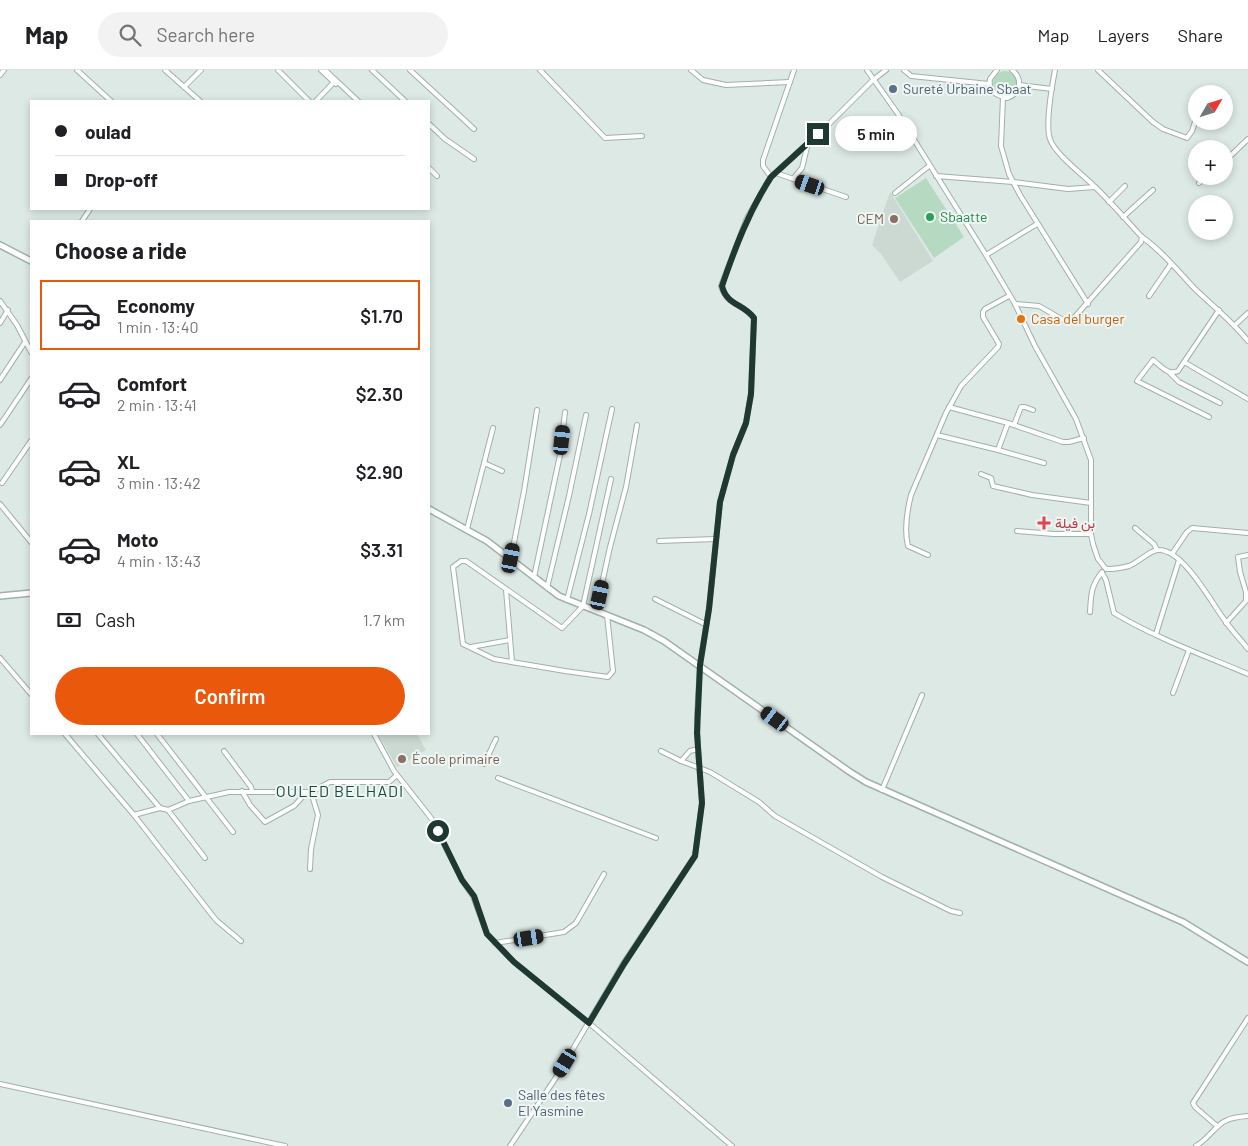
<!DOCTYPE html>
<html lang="en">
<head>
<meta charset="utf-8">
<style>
	:root { --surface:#fff; --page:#f2f2f2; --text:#202124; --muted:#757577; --line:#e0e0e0; --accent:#ea580c }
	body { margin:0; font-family:Barlow,Vazirmatn,sans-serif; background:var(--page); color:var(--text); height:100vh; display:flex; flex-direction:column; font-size:19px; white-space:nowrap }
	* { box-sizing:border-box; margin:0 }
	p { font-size:16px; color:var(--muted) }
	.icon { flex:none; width:28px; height:28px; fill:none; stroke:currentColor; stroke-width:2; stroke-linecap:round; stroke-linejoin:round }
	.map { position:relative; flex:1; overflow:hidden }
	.drawer { position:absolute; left:30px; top:150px; width:400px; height:515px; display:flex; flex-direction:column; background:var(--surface); border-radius:0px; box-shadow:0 2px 8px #0003 }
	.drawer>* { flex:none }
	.hud { position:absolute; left:30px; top:30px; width:400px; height:110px; border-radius:0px; box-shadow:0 2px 8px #0003; display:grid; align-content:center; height:110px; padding:0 25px; background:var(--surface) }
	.needle { width:32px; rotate:51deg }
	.tools { position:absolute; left:1188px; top:15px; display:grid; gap:10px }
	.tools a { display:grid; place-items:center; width:45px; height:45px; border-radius:50%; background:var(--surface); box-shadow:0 2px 8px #0003; font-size:25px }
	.end { position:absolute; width:22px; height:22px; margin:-11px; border:6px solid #1f3832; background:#fff; box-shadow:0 0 0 2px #fff }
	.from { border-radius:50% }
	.bubble { position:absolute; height:35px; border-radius:18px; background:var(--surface); box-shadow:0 2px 8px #0003; font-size:16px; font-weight:600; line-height:35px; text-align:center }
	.car { position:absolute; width:15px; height:30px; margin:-15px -8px; border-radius:6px; box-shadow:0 0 4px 1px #0007; background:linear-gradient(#222 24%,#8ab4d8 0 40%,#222 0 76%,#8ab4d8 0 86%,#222 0) }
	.hud b { display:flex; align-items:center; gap:18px; height:48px; font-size:19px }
	.hud b+b { border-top:1px solid var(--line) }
	.hud i { width:12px; height:12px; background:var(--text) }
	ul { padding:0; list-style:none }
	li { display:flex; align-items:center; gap:15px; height:70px; margin:0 10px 8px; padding:0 15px; border:2px solid transparent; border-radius:0px }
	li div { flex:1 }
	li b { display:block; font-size:19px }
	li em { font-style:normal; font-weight:600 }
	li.on { border-color:var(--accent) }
	li>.icon { width:45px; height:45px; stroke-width:1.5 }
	h2 { padding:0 25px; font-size:22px; line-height:60px }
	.pay { display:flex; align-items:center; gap:12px; height:55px; padding:0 25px; font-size:19px }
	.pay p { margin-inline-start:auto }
	.button { display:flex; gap:10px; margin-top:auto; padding:10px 25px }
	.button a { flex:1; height:58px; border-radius:30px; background:var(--accent); color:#fff; font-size:20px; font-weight:600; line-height:58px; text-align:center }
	header { display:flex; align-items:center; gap:30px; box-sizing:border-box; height:70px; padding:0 25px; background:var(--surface); border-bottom:1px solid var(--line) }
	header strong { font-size:24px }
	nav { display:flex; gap:28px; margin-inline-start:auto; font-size:18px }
	.search { width:350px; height:45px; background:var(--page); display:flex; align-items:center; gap:12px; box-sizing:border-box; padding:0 18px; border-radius:28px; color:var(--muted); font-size:19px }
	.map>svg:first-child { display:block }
	.built { fill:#ccd9d3 }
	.green { fill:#b6dac1 }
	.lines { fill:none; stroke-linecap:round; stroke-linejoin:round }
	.minor-casing { stroke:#a0b0ab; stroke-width:6 }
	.tertiary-casing { stroke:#a0b0ab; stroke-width:8 }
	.minor { stroke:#fff; stroke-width:4 }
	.tertiary { stroke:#fff; stroke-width:5 }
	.route { stroke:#1f3832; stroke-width:6 }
	.service-dot { fill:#5c6f8a; stroke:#edf6f2; stroke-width:2 }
	.leisure-dot { fill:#2e9e5b; stroke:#edf6f2; stroke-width:2 }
	.education-dot { fill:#8d6e63; stroke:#edf6f2; stroke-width:2 }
	.food-dot { fill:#e8710a; stroke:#edf6f2; stroke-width:2 }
	.health-dot { fill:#e0444e; stroke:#edf6f2; stroke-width:2 }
	.labels { text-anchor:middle; stroke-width:4; stroke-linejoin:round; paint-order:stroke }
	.service-label { font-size:14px; fill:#4e5e75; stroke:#edf6f2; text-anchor:start }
	.leisure-label { font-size:14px; fill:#27864d; stroke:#edf6f2; text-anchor:start }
	.education-label { font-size:14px; fill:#785e54; stroke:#edf6f2; text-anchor:end }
	.food-label { font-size:14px; fill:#c56008; stroke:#edf6f2; text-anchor:start }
	.health-label { font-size:14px; fill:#be3a42; stroke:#edf6f2; text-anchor:start }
	.quarter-label { font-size:16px; letter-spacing:1px; fill:#1c493f; stroke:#edf6f2 }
</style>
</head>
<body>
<header>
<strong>Map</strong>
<div class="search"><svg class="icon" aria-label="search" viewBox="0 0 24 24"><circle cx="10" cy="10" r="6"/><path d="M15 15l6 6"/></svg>Search here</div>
<nav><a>Map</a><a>Layers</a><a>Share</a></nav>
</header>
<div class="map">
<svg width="1248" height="1076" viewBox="0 0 1248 1076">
	<rect width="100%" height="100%" fill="#dde9e4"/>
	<g class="built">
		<path d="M 890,122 L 933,191 L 900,212 L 881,184 L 872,175 Z"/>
		<path d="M 378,664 L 417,664 L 426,680 L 397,697 Z"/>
	</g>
	<g class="green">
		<circle cx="1005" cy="13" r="12"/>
		<path d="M 926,108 L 964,167 L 934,188 L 895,128 Z"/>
	</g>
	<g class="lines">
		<g class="minor-casing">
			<g id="minor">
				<path d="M 77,0 L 111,31"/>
				<path d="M 165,0 L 200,31"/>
				<path d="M 278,0 L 309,31"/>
				<path d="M 321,0 L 336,14"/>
				<path d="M 325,0 L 358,31"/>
				<path d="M 372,0 L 405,31"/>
				<path d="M 410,0 L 474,59"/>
				<path d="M 540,0 L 605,68 L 642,66"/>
				<path d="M 691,0 L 703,10 L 726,15 L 790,12"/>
				<path d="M 867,0 L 898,44 L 986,185 L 1015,234 L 1035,276 L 1076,349 L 1091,390 L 1091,464 L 1093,474 L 1098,489 L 1106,499 C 1114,499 1122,498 1129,496 C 1138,493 1151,479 1159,480 C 1184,480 1212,534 1226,552 C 1233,562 1241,570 1248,579"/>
				<path d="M 904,0 L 911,6 L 989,14"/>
				<path d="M 997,0 L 990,9 C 988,22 996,25 1007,28 C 1021,23 1023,9 1012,0"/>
				<path d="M 1098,0 L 1153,52 L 1163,59 L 1187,68 L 1192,61 L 1196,49"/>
				<path d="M 0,5 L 4,0"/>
				<path d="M 1019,15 L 1052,19"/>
				<path d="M 184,17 L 201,0"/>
				<path d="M 1003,27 L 1001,76 L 1009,104 L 1020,125 L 1088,234"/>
				<path d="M 316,31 L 334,12"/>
				<path d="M 429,54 L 445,69 L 474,89"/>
				<path d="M 1224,92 L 1248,69"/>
				<path d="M 429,98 L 437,106"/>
				<path d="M 776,103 L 846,127"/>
				<path d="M 936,106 L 1013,112 L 1068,119 L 1095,117"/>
				<path d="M 771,107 L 763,96 L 763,90 L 794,0"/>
				<path d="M 793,109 L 802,98 L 808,73"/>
				<path d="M 1199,113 L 1208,106"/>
				<path d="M 895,123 L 929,96"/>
				<path d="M 1109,132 L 1125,116"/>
				<path d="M 1123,147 L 1153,120"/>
				<path d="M 82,151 L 90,139"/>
				<path d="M 1142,167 C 1162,181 1178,201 1195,219 C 1213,236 1232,251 1248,271"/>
				<path d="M 986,185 L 1037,154"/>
				<path d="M 1149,226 L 1171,194"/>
				<path d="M 0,231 L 17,255 L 31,282"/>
				<path d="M 1015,234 L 1039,236 L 1065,251 L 1072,250 L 1141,172 L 1142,167 C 1126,150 1111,132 1094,116 C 1083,105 1054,83 1050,69 C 1045,54 1052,16 1055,0"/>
				<path d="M 0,253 L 8,240"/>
				<path d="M 1235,255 L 1248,243"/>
				<path d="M 1184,292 L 1248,329"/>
				<path d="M 1169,302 L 1179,312 L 1220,333"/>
				<path d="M 0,310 L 25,272"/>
				<path d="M 949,337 L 1008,353"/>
				<path d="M 1209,347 L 1137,311 L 1153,290 C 1160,295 1168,306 1178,301 L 1219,240"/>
				<path d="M 0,355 L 31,309"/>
				<path d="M 1014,355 L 1021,337 L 1025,337 L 1033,340"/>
				<path d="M 493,358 L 484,393 L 502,401"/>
				<path d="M 937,365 L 998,380 L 1044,393"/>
				<path d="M 998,380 L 1008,353 L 1063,372 L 1069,372 L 1084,368"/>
				<path d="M 981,404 L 991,408 L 993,416 L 1032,425 L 1091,433"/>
				<path d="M 2,413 L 31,371"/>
				<path d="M 0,434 L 31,472"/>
				<path d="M 1135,458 L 1154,474 L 1157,480"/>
				<path d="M 467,459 L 484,393"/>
				<path d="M 1017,461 L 1054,464 L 1091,464"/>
				<path d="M 659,471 L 715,469"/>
				<path d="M 1172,484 L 1187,462 L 1192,458 L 1248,463"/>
				<path d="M 928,485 L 908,476 C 904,460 907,441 911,425 L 946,343 L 961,316 L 998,277 L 999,274 L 983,247 L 983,242 L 985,239 L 1009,226"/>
				<path d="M 511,488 L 524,421 L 537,340"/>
				<path d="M 1102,503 L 1106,510 L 1114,543 C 1156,568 1203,585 1248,604"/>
				<path d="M 534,507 L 560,385 L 565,342"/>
				<path d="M 547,518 L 569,426 L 586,345"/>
				<path d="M 506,520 L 512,592"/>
				<path d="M 655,529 L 705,554"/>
				<path d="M 567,530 L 589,444 L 612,339"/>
				<path d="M 596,541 L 610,477 L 626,417 L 637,355"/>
				<path d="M 1090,542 C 1091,524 1091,516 1102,502"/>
				<path d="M 607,545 L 613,601 L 608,607 L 565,601 L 494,589 L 463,574 L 453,497 L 461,491 L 466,491 L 562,558 L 583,536 L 611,409"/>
				<path d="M 1226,553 L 1246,531 L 1246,522 L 1240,502 L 1238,487 L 1248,485"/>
				<path d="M 1156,564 L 1179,490"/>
				<path d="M 471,577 L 510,570"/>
				<path d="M 0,588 L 31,624"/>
				<path d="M 1173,623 L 1189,580"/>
				<path d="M 65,664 L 134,745 L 216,850 L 241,871"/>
				<path d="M 98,664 L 160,738"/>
				<path d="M 137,664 L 189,731"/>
				<path d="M 157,664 L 233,762"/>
				<path d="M 374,664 L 394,701 L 431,748 L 462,810 L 473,826 L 487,864 L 514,892 L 589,953 L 732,1076"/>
				<path d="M 224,681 L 251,717 L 252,721"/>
				<path d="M 661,681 L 681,691 L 710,702 L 759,732 L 775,746 L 882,807 L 951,841 L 960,843"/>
				<path d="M 681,691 L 690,681 L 698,679"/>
				<path d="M 484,694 L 496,669"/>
				<path d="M 498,708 L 656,768"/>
				<path d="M 882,720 L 922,625"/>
				<path d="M 242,721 L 250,735 L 265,752 L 294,736 L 307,722"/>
				<path d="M 168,740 L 205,788"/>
				<path d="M 134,745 L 160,738 L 168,740 L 189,731 L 229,722 L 311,722"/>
				<path d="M 310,799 L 311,779 L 318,745 L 311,722 L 330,712 L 389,712 L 397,705"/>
				<path d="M 495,873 L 564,862 L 576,853 L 604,804"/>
				<path d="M 0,1014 L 285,1076"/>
				<path d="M 1217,1056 L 1195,1037 L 1193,1033 L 1248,948"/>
				<path d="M 510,1076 L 557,1006 L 623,894 L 695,786 L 702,733 L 698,679 L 697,647 L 700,595 L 709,539 L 720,432 L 733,385 L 746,353 L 751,324 L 754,248 C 743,233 727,236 721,216 L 747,148 L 771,107 L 828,55 L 873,10 L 886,0"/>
				<path d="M 1196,1076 C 1219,1061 1214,1048 1248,1046"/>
			</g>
		</g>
		<g class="tertiary-casing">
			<g id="tertiary">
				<path d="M 0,175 L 31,191"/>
				<path d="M 429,439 L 487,471 L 559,526 L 644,560 L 664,571 L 850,702 L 866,712 L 1183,852 L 1248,892"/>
				<path d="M 0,526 L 31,523"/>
			</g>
		</g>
		<use href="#minor" class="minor"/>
		<use href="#tertiary" class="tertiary"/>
	</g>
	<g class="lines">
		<path class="route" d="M 438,761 L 462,810 L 474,826 L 487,864 L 514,892 L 589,953 L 624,894 L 695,786 L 702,733 L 697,663 L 700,595 L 709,539 L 720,432 L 733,385 L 746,353 L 751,324 L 754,248 C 743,233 727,236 722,216 C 735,178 749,141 771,107 L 818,64"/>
	</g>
	<g class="service-dot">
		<circle cx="893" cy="19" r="5"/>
		<circle cx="508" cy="1033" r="5"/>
	</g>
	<circle class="leisure-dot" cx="930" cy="147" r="5"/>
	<g class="education-dot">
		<circle cx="894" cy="149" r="5"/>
		<circle cx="402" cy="689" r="5"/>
	</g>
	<circle class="food-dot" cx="1021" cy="249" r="5"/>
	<path class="health-dot" d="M1041.5 445.5h5v5h5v5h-5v5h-5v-5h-5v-5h5z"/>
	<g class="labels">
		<g class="service-label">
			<text x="903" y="24">Sureté Urbaine Sbaat</text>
			<text x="518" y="1030">Salle des fêtes<tspan x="518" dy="16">El Yasmine</tspan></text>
		</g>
		<g class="leisure-label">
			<text x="940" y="152">Sbaatte</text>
		</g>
		<g class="education-label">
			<text x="884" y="154">CEM</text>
			<text x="412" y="694" text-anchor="start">École primaire</text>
		</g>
		<g class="food-label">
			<text x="1031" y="254">Casa del burger</text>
		</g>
		<g class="health-label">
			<text x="1055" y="458">بن فيلة</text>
		</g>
		<g class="quarter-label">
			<text x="340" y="727">OULED BELHADI</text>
		</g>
	</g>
</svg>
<div class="tools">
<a><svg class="needle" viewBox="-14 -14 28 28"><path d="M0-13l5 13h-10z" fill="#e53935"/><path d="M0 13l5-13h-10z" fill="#757577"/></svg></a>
<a>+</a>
<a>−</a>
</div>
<i class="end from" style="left:438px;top:761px"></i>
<i class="end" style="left:818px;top:64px"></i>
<div class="bubble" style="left:835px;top:46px;width:82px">5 min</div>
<i class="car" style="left:810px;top:115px;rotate:289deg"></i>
<i class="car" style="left:562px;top:370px;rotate:6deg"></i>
<i class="car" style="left:511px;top:488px;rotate:11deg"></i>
<i class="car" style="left:600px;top:525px;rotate:12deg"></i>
<i class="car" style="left:775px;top:649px;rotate:306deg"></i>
<i class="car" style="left:529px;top:868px;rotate:81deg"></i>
<i class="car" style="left:565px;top:993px;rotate:211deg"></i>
<div class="hud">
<b><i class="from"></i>oulad</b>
<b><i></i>Drop-off</b>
</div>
<section class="drawer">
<h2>Choose a ride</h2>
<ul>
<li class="on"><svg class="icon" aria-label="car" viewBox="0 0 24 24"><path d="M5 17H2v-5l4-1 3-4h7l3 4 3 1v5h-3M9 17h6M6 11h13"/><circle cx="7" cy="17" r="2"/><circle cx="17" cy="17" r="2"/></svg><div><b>Economy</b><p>1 min · 13:40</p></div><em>$1.70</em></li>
<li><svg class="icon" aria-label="car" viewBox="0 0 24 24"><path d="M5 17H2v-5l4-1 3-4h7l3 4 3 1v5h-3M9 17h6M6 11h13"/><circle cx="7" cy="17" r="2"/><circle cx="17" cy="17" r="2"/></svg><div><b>Comfort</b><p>2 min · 13:41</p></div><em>$2.30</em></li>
<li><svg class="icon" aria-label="car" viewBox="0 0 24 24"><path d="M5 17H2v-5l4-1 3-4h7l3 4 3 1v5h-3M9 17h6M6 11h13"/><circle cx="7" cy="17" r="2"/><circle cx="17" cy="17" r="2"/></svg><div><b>XL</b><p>3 min · 13:42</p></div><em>$2.90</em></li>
<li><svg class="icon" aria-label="car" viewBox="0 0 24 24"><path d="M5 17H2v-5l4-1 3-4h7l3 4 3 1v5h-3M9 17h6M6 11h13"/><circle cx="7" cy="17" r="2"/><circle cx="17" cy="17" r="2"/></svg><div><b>Moto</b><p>4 min · 13:43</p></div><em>$3.31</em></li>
</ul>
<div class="pay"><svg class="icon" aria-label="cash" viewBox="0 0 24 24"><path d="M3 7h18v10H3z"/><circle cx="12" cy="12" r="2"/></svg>Cash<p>1.7 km</p></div>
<div class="button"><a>Confirm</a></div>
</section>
</div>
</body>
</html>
